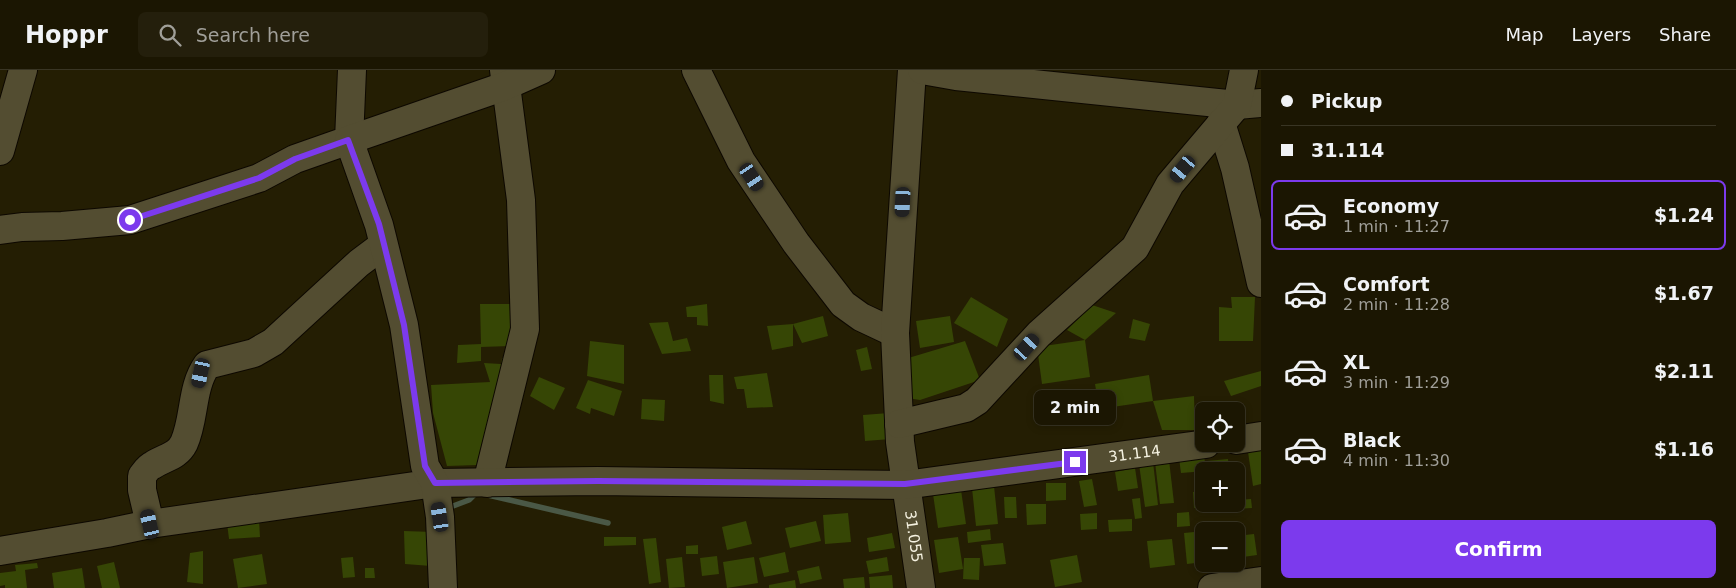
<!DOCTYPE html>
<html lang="en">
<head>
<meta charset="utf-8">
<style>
	:root { --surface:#1b1602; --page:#241f0c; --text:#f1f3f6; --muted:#a09f99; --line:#393524; --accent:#7c3aed }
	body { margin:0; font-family:"DejaVu Sans",sans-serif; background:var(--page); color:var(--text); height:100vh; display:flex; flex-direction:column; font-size:19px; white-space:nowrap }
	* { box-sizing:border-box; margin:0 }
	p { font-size:16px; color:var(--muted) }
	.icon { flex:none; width:28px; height:28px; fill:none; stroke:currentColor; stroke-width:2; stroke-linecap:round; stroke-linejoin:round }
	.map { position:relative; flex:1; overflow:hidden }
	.drawer { display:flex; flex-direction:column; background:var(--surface); width:475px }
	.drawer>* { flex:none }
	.hud { display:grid; align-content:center; height:110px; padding:0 20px; background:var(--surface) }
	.buttons { position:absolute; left:1195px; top:332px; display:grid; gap:10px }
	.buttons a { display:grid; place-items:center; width:50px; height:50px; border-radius:8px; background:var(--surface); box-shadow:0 2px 8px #0003,0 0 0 1px var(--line); font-size:25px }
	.end { position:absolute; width:22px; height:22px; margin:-11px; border:6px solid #7c3aed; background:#fff; box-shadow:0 0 0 2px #fff }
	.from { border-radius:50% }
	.bubble { position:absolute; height:35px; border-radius:8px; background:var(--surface); box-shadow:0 2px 8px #0003,0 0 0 1px var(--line); font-size:16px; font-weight:700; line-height:35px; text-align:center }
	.car { position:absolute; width:15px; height:30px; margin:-15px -8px; border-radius:6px; box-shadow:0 0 4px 1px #0007; background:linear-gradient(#222 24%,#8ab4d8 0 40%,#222 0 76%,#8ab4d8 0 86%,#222 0) }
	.hud b { display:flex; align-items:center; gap:18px; height:48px; font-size:19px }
	.hud b+b { border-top:1px solid var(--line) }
	.hud i { width:12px; height:12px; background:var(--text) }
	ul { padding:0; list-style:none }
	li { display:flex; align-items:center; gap:15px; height:70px; margin:0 10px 8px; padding:0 10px; border:2px solid transparent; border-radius:8px }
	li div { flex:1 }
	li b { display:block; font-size:19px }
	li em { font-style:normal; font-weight:700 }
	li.on { border-color:var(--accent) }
	li>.icon { width:45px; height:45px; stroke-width:1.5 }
	.cta { display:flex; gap:10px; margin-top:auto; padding:10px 20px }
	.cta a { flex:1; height:58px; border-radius:8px; background:var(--accent); color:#fff; font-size:20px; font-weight:700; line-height:58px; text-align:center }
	header { display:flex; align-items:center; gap:30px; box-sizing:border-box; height:70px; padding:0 25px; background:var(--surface); border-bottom:1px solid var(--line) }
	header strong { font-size:24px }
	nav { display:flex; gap:28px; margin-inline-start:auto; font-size:18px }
	.search { width:350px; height:45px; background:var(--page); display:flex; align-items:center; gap:12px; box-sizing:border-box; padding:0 18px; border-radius:8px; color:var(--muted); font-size:19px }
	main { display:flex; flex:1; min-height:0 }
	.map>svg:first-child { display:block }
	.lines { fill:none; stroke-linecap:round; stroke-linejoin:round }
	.stream { stroke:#4a5846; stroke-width:5.5 }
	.building { fill:#364605 }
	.minor-casing { stroke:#0d0800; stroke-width:30 }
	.minor { stroke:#534d31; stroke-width:28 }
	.route { stroke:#7c3aed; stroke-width:6 }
	.labels { text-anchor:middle; stroke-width:4.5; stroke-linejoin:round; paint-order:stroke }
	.street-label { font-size:15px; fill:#f5f2e1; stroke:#0b0801 }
</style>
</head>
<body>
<header>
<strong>Hoppr</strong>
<div class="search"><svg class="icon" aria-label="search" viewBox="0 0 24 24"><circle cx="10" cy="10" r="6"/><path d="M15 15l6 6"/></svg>Search here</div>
<nav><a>Map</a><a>Layers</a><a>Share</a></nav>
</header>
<main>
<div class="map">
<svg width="1261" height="518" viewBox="0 0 1261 518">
	<rect width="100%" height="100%" fill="#241e03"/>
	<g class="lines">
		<g class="stream">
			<path d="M 488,425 L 608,453"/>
			<path d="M 445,439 L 469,430 L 476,423 L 479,423"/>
		</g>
	</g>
	<g class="building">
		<path d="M 971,227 L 1008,249 L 997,277 L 954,253 Z"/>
		<path d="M 1231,227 L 1255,227 L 1253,271 L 1219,271 L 1219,237 L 1232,238 Z"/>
		<path d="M 480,234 L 511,234 L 511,276 L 481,277 L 481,291 L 457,293 L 458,275 L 481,274 Z"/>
		<path d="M 707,234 L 708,256 L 697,255 L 697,247 L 687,247 L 686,237 Z"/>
		<path d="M 1092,235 L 1116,243 L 1085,270 L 1067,260 Z"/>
		<path d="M 823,246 L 828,266 L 802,273 L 793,254 L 793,276 L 772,280 L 767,256 L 793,254 Z"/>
		<path d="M 950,246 L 954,272 L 920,278 L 916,251 Z"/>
		<path d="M 1133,249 L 1150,254 L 1145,271 L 1129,268 Z"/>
		<path d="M 668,252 L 673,271 L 687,268 L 691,281 L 662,284 L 649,253 Z"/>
		<path d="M 1085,270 L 1090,307 L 1042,314 L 1037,277 Z"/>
		<path d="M 590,271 L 624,275 L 624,314 L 587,306 Z"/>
		<path d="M 965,271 L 980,310 L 920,330 L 901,327 L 905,289 Z"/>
		<path d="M 867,277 L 872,299 L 861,301 L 856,280 Z"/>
		<path d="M 502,288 L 510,288 L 478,395 L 447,396 L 433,343 L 431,315 L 490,312 L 484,293 L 501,294 Z"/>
		<path d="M 1261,301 L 1261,316 L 1231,326 L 1224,311 Z"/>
		<path d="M 767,303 L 773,337 L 747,338 L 744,319 L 737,319 L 734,307 Z"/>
		<path d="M 709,305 L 723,305 L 724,334 L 710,331 Z"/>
		<path d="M 1149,305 L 1153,331 L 1099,339 L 1095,314 Z"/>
		<path d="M 539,307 L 565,318 L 554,340 L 530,326 Z"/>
		<path d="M 588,310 L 622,321 L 614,346 L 591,338 L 590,344 L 576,338 Z"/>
		<path d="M 1194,326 L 1195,360 L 1162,360 L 1153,331 Z"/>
		<path d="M 642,329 L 665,330 L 664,351 L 641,349 Z"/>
		<path d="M 889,343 L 891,369 L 865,371 L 863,345 Z"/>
		<path d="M 1261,373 L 1261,414 L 1253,416 L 1247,375 Z"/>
		<path d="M 1204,385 L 1206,401 L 1181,403 L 1179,388 Z"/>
		<path d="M 1228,389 L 1229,401 L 1209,401 L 1207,391 Z"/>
		<path d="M 1169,390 L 1174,433 L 1160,434 L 1155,392 Z"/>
		<path d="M 1153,392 L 1158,435 L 1145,437 L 1139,394 Z"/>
		<path d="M 1135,398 L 1138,418 L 1118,421 L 1115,402 Z"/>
		<path d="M 1092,409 L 1097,435 L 1084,437 L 1079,411 Z"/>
		<path d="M 1046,413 L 1066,413 L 1066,430 L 1046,431 Z"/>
		<path d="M 994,416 L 998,454 L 976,456 L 972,418 Z"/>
		<path d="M 961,420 L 966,454 L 938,458 L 933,424 Z"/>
		<path d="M 1204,421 L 1204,434 L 1205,434 L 1205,437 L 1194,438 L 1193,422 Z"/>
		<path d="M 1004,427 L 1016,427 L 1017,448 L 1005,448 Z"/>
		<path d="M 1140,428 L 1142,448 L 1135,449 L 1132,429 Z"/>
		<path d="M 1251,429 L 1252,438 L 1235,439 L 1236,430 Z"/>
		<path d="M 1026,434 L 1046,434 L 1046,454 L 1027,455 Z"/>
		<path d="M 1189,442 L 1190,456 L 1177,457 L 1177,443 Z"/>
		<path d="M 848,443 L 851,472 L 825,474 L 823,445 Z"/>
		<path d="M 1097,443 L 1097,459 L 1081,460 L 1080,444 Z"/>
		<path d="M 1132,449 L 1132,461 L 1109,462 L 1108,450 Z"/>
		<path d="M 259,450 L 260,467 L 229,469 L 227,453 Z"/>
		<path d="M 746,451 L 752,474 L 727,480 L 722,457 Z"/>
		<path d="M 816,451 L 821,471 L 790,478 L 785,458 Z"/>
		<path d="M 990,459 L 991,470 L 968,473 L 967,462 Z"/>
		<path d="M 404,461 L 433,462 L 431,496 L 405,494 Z"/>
		<path d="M 1204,461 L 1204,492 L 1187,494 L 1184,463 Z"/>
		<path d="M 892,463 L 895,478 L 869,482 L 867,468 Z"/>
		<path d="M 1254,464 L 1257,485 L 1236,488 L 1236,466 Z"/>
		<path d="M 604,467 L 636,467 L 636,475 L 604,476 Z"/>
		<path d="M 958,467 L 963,499 L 939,503 L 934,470 Z"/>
		<path d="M 656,468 L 661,512 L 649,514 L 643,469 Z"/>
		<path d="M 1172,469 L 1175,495 L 1150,498 L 1147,471 Z"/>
		<path d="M 1003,473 L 1006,494 L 984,496 L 981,475 Z"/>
		<path d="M 698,475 L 698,484 L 686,484 L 686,476 Z"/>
		<path d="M 203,481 L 203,514 L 187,512 L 190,483 Z"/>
		<path d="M 785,482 L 789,502 L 764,507 L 759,488 Z"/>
		<path d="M 262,484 L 267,514 L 238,518 L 233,489 Z"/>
		<path d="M 1077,485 L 1082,512 L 1055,517 L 1050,490 Z"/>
		<path d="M 717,486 L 719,504 L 702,506 L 700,488 Z"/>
		<path d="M 353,487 L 355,507 L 343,508 L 341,488 Z"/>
		<path d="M 682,487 L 685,517 L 669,518 L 666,489 Z"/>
		<path d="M 754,487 L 758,513 L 727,518 L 723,492 Z"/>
		<path d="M 887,487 L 889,501 L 869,504 L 866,491 Z"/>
		<path d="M 964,488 L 980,488 L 979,510 L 963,509 Z"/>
		<path d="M 114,492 L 120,518 L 102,518 L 97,496 Z"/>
		<path d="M 37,493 L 38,498 L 25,500 L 27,518 L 5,518 L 5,515 L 0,516 L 0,503 L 16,501 L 15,495 Z"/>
		<path d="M 819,496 L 822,509 L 800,514 L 797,501 Z"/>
		<path d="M 82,498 L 85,518 L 54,518 L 52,503 Z"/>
		<path d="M 365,498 L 374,498 L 375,508 L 365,508 Z"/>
		<path d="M 892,505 L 893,518 L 870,518 L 869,507 Z"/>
		<path d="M 864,507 L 865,518 L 844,518 L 843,509 Z"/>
		<path d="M 795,510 L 796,518 L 769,518 L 769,515 Z"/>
	</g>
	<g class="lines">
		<g class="minor-casing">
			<g id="minor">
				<path d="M 696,0 L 741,91 L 796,173 L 843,234 L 861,247 L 895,263"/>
				<path id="s1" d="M 912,0 L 895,263 L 900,372 L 921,518"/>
				<path d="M 922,0 L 956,6 L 1237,35 L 1261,33"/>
				<path d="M 1221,53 L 1235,98 L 1261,213"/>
				<path d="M 0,81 L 23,0"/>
				<path d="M 0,160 L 22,157 L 62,156 L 130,150 L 259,108 L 295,89 L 349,70 L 352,0"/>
				<path d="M 899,354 L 966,338 L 977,331 L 1039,264 L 1135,178 L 1170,114 L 1237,35 L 1244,0"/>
				<path d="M 1236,370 L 1261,366"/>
				<path d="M 487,413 L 525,259 L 521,130 L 504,0"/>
				<path d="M 150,454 L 142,420 L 142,406 C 145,402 148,397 153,395 C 165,387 177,387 184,373 C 195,349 191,317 207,295 L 254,283 L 273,272 L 359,193 L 383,175"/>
				<path id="s2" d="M 0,481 L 107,463 L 150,454 L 435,413 L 598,411 L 905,415 L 1206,374"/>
				<path d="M 443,518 L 440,447 L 435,413 L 425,396 L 404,255 L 379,155 L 349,70 L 505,16 L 541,0"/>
				<path d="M 1212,518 L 1261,511"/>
			</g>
		</g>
		<use href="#minor" class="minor"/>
	</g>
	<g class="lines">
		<path class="route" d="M 130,150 L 259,108 L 295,89 L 348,70 L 379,154 L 404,255 L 425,396 L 435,413 L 598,411 L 905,414 L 1075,392"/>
	</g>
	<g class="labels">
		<g class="street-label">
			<text dy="5" stroke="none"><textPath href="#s2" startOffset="1142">31.114</textPath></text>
			<text dy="5" stroke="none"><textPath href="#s1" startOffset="468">31.055</textPath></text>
		</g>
	</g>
</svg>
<div class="buttons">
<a><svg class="icon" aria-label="locate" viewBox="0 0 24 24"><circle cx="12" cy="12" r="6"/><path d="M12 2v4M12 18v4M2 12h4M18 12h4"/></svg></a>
<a>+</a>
<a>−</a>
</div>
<i class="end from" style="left:130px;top:150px"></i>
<i class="end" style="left:1075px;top:392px"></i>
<div class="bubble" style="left:1034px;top:320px;width:82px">2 min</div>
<i class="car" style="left:1183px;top:99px;rotate:220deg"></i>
<i class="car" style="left:752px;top:107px;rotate:146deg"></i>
<i class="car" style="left:903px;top:132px;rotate:183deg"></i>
<i class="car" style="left:1027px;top:277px;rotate:42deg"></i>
<i class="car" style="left:201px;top:303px;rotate:192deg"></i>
<i class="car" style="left:440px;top:447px;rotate:351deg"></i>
<i class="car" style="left:150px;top:454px;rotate:347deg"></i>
</div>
<section class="drawer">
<div class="hud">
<b><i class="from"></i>Pickup</b>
<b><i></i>31.114</b>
</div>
<ul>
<li class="on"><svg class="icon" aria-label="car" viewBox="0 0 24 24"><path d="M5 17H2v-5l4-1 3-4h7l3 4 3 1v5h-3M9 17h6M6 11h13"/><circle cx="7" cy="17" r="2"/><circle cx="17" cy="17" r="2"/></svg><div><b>Economy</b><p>1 min · 11:27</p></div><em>$1.24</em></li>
<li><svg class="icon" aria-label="car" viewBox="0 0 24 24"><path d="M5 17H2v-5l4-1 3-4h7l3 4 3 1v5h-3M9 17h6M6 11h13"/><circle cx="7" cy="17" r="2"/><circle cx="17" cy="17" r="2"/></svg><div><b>Comfort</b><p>2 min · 11:28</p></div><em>$1.67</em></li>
<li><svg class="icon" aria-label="car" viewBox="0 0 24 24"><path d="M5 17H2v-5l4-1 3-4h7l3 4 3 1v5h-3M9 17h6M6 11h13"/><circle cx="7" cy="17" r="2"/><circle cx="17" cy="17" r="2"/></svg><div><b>XL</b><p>3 min · 11:29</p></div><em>$2.11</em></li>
<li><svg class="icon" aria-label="car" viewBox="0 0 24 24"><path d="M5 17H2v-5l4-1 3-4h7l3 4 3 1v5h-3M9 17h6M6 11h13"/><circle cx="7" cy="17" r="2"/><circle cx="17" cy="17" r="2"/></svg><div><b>Black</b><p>4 min · 11:30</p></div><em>$1.16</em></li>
</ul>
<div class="cta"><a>Confirm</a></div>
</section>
</main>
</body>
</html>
